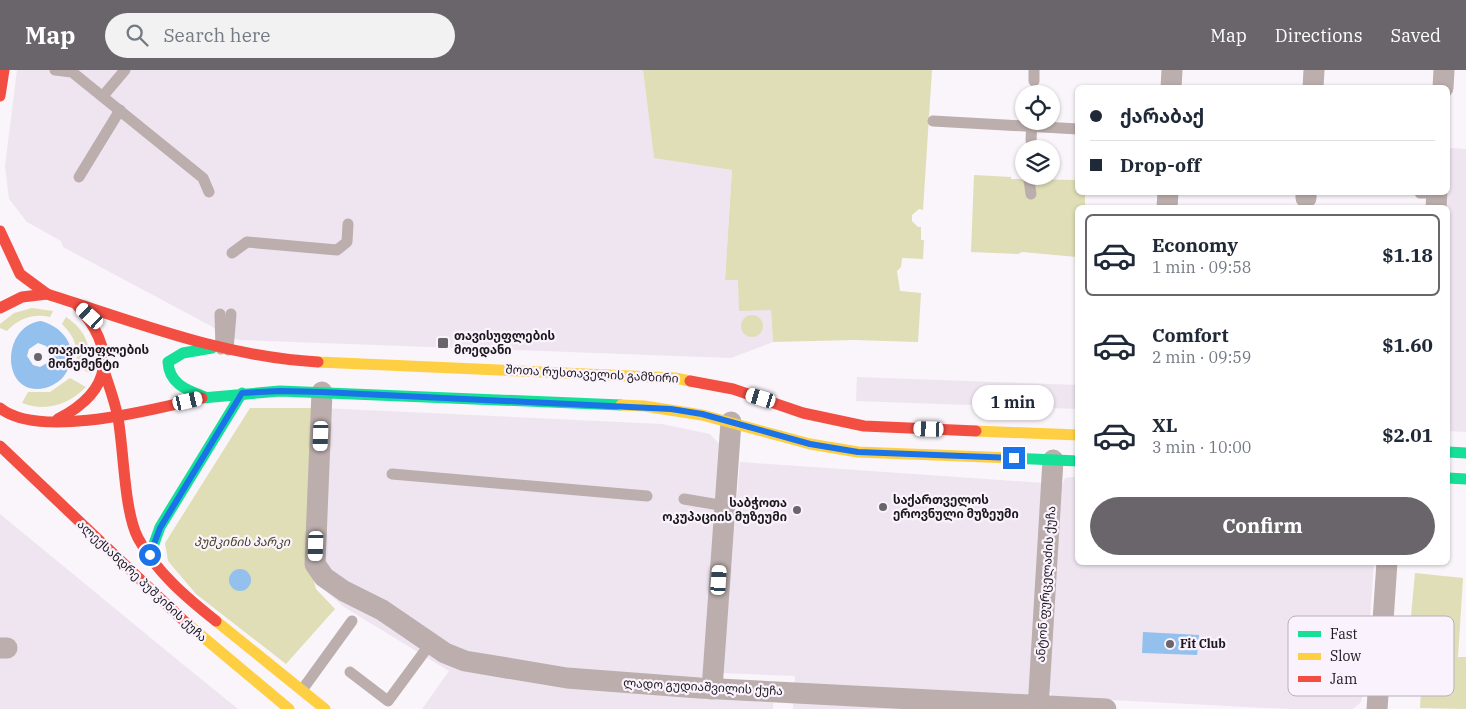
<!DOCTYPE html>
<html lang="en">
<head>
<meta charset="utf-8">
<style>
	:root { --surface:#fff; --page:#f2f2f3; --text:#1f2937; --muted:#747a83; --line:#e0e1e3; --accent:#69656a }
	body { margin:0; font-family:"IBM Plex Serif","Noto Sans Georgian",serif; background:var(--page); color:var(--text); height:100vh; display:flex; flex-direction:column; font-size:19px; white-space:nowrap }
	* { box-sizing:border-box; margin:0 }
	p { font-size:16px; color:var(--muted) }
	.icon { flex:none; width:28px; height:28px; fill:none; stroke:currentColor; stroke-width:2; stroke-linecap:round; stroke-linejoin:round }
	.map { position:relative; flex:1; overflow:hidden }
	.drawer { position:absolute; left:1075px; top:135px; width:375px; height:360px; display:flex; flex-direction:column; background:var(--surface); border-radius:8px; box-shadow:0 1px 4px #0004 }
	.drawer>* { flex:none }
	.banner { position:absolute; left:1075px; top:15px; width:375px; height:110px; border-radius:8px; box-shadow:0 1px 4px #0004; display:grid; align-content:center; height:110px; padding:0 15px; background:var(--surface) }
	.buttons { position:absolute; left:1015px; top:15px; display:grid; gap:10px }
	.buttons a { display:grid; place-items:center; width:45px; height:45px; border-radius:50%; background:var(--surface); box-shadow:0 1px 4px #0004; font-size:25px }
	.end { position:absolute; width:22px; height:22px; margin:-11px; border:6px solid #1a73e8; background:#fff; box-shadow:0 0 0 2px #fff }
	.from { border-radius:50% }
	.bubble { position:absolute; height:35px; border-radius:18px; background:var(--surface); box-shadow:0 1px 4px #0004; font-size:16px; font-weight:700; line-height:35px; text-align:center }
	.car { position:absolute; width:15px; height:30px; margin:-15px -8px; border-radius:6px; box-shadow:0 0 4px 1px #0007; background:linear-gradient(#fff 24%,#345 0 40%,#fff 0 76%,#345 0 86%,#fff 0) }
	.banner b { display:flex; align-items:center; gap:18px; height:48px; font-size:19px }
	.banner b+b { border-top:1px solid var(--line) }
	.banner i { width:12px; height:12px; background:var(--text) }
	ul { padding:9px 0 0; list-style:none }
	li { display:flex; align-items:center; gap:15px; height:82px; margin:0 10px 8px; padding:0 5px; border:2px solid transparent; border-radius:8px }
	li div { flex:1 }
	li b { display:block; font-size:19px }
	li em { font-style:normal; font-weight:700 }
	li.selected { border-color:var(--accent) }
	li>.icon { width:45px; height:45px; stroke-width:1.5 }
	.button { display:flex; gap:10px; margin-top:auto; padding:10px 15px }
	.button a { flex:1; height:58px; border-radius:30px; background:var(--accent); color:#fff; font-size:20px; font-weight:700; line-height:58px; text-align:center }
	header { display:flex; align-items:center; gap:30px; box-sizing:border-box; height:70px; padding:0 25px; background:var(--accent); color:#fff }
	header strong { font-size:24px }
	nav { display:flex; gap:28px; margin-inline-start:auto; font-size:18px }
	.search { width:350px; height:45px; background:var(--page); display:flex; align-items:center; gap:12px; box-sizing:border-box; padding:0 18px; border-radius:28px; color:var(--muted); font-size:19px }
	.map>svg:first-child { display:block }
	.built { fill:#eee5f0 }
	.green { fill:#dfdeb6 }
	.water { fill:#94c0ed; fill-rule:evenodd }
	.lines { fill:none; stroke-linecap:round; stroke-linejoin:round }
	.lane { stroke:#bbaead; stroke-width:11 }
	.street { stroke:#bbaead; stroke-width:21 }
	.fast { stroke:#16e098; stroke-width:11 }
	.slow { stroke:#ffcf43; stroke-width:11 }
	.jam { stroke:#f24e42; stroke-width:11 }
	.route { stroke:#1a73e8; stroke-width:6 }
	.poi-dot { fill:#69656a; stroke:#faf2fd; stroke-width:2 }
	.labels { text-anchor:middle; stroke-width:4.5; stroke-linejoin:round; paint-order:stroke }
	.poi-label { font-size:12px; font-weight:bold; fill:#1b181c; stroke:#faf2fd; text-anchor:start }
	.street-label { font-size:12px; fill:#1b181c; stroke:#faf2fd }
	.park-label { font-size:12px; font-style:italic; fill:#3c3d17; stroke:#faf2fd }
	.key { fill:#faf2fd; stroke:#b7b1ba; stroke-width:1 }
	.key-label { font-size:14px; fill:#1b181c }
</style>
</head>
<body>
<header>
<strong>Map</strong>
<div class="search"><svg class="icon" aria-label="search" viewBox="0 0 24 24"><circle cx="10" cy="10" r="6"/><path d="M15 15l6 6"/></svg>Search here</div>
<nav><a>Map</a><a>Directions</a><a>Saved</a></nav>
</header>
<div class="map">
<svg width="1466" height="639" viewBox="0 0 1466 639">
	<rect width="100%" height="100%" fill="#f9f5fa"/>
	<g class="built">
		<path d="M 17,0 L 643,0 L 654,87 L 732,100 L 725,210 L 738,210 L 771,240 L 773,272 L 731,288 L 240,270 L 224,266 L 211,256 L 63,177 L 61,171 L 27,152 L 9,129 L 5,96 Z"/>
		<path d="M 1450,78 L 1466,79 L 1466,362 L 1448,361 L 1447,137 Z"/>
		<path d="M 857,307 L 1077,315 L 1077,339 L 856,331 Z"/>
		<path d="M 322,338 L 662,354 L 710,364 L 725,380 L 708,626 L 773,633 L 773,639 L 422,639 L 449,601 L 344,537 L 327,522 L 322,510 Z"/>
		<path d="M 740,392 L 1045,413 L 1029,639 L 793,639 L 795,606 L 722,603 Z"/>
		<path d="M 1072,407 L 1077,407 L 1078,492 L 1374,493 L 1365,614 L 1361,632 L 1353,639 L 1289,639 L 1052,627 L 1048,616 L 1060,420 L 1065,408 Z"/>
		<path d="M 0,444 L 180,592 L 238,639 L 0,639 Z"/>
	</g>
	<g class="green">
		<path d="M 643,0 L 932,0 L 923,140 L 919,139 L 912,145 L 912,151 L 918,157 L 921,157 L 921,170 L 924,170 L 923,189 L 902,188 L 901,197 L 897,201 L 900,221 L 921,223 L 918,272 L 854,270 L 773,272 L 771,240 L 739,241 L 738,210 L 725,210 L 732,100 L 654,88 Z"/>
		<path d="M 974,105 L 1011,107 L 1011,109 L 1077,110 L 1078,122 L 1085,123 L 1085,136 L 1078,138 L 1077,187 L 1022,182 L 1018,184 L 971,182 Z"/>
		<path d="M 32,238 L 53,241 L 50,247 C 33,243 18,249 7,261 L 0,258 L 0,254 L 14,243 Z"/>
		<circle cx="752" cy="256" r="11"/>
		<path d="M 66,247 C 88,262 91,278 91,304 L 76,296 C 79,278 75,267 62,254 Z"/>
		<path d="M 70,308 L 86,317 C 68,335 46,342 22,333 L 28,322 L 50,322 Z"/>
		<path d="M 250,338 L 311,338 L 313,508 L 316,519 L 335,539 L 286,594 L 196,524 L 168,491 L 165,473 Z"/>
		<path d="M 1415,503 L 1463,508 L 1458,587 L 1466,587 L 1466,639 L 1420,638 L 1421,622 L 1404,621 Z"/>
	</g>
	<g class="water">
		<path d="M 41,251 C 67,258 81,283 64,306 C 59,312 52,316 45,318 C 1,328 0,256 41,251 ZM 38,273 L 46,276 L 50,282 L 47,293 L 40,297 L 33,295 L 27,286 L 29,279 Z"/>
		<circle cx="240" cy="510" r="11"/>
		<path d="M 1143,562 L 1199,565 L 1197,585 L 1142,583 Z"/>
	</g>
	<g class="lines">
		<g class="lane">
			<path d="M 55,0 L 72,2 L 203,108 L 209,122"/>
			<path d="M 1034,11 L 1034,0"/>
			<path d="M 103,26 L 125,0"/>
			<path d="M 933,51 L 1078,59"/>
			<path d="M 1031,70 L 1032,51"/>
			<path d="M 79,107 L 120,40"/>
			<path d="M 1029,110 L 1031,124"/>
			<path d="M 1420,123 L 1437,123"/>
			<path d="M 232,183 L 247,172 L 337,180 L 347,172 L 348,154"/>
			<path d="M 220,244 L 221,279"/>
			<path d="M 228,280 L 231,244"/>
			<path d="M 392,404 L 647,426"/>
			<path d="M 684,429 L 725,436"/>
			<path d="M 350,602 L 388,631 L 430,574"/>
			<path d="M 302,620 L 352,551"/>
		</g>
		<g class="street">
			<path d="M 1171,18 L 1172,0"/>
			<path d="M 1313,18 L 1314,0"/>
			<path d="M 1443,18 L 1444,0"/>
			<path d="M 1306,128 L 1306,122"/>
			<path d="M 1167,138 L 1168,122"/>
			<path d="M 1436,138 L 1437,122"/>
			<path d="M 322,322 L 315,494 L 324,507 L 344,521 L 382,540 L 445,583 L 465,591 L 567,608 L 699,618 L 1106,639"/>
			<path d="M 0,578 L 7,578"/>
			<path d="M 712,619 L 731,352"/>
			<path d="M 1038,639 L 1053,390"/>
			<path d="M 1377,639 L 1387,492"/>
		</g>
		<g class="fast">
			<path d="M 205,327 C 187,320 169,314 168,292 L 183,283 L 212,278"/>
			<path d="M 202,328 L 280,321 L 621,335"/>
			<path d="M 1448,382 L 1466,383"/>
			<path d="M 1012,388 L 1078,391"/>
			<path d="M 1448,408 L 1466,409"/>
			<path d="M 150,485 L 160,457 L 242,323"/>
		</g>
		<g class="slow">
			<path d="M 318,292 L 675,308 L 690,311"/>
			<path d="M 621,335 L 644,336 L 702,345 L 810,374 L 858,382 L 1012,388"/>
			<path d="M 976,361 L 1078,365"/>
			<path d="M 184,551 L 289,639"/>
			<path d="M 216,551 L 325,639"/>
		</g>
		<g class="jam">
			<path d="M 0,26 L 4,0"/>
			<path d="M 0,161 L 20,204 L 47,224"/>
			<path d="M 0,238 L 22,227 L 47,224 C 136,252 224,287 318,292"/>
			<path d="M 103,297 C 108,314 115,331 118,348 C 124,381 124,441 138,468 C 156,502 187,528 216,551"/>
			<path d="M 690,311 L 733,319 L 803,343 L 864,356 L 976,361"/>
			<path d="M 0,338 C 40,370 154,339 202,328"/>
			<path d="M 58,349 C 114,320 117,279 76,234"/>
			<path d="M 0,376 L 184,551"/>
		</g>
	</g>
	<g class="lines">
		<path class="route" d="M 150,485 L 160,458 L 242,323 L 280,321 L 322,322 L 671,339 L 702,344 L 810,374 L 858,382 L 1014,388"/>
	</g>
	<g class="poi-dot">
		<rect x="437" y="267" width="12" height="12" rx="2.5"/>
		<circle cx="38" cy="287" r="5"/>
		<circle cx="883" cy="437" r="5"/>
		<circle cx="797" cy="440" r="5"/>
		<circle cx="1170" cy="574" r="5"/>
	</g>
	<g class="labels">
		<g class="poi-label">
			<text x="454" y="270">თავისუფლების<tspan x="454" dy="14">მოედანი</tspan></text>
			<text x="48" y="284">თავისუფლების<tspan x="48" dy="14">მონუმენტი</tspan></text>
			<text x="893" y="434">საქართველოს<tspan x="893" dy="14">ეროვნული მუზეუმი</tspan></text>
			<text x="787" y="437" text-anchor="end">საბჭოთა<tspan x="787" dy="14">ოკუპაციის მუზეუმი</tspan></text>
			<text x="1180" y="578">Fit Club</text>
		</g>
		<g class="street-label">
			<text transform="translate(592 304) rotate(3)" y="4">შოთა რუსთაველის გამზირი</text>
			<text transform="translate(142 511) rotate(43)" y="4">ალექსანდრე პუშკინის ქუჩა</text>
			<text transform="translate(1046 514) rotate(-86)" y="4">ანტონ ფურცელაძის ქუჩა</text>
			<text transform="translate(703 617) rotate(3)" y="4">ლადო გუდიაშვილის ქუჩა</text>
		</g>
		<g class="park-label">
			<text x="242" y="476">პუშკინის პარკი</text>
		</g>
	</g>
	<rect x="1288" y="546" width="166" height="80" rx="8" class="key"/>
	<rect x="1298" y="561" width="23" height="6" fill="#16e098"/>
	<rect x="1298" y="583" width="23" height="7" fill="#ffcf43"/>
	<rect x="1298" y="606" width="23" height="6" fill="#f24e42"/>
	<g class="key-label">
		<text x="1330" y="569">Fast</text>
		<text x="1330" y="591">Slow</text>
		<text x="1330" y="614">Jam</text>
	</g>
</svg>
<div class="buttons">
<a><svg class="icon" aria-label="locate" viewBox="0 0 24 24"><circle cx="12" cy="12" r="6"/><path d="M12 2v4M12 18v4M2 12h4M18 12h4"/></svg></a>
<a><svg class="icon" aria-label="layers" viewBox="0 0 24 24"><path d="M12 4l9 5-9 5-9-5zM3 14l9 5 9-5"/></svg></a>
</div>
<i class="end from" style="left:150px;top:485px"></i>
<i class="end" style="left:1014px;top:388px"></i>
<div class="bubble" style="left:972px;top:315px;width:82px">1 min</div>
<i class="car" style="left:90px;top:246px;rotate:312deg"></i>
<i class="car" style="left:761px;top:328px;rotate:287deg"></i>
<i class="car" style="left:188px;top:331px;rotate:77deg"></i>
<i class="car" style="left:929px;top:359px;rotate:272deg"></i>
<i class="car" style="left:321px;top:366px;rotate:182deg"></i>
<i class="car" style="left:316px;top:476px;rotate:182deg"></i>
<i class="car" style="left:719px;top:510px;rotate:4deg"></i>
<div class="banner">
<b><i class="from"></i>ქარაბაქ</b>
<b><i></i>Drop-off</b>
</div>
<section class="drawer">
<ul>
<li class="selected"><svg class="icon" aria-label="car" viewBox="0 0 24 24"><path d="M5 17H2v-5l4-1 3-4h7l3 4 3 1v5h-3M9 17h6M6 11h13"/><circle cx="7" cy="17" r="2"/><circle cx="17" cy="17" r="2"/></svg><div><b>Economy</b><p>1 min · 09:58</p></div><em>$1.18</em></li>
<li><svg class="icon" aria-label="car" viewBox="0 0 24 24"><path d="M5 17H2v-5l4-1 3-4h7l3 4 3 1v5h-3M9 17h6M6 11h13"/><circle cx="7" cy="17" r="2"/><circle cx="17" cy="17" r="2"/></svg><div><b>Comfort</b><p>2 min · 09:59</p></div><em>$1.60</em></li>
<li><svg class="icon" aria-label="car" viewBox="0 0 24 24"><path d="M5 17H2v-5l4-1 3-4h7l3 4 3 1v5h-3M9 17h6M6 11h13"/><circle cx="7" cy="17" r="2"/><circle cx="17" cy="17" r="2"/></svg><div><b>XL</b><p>3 min · 10:00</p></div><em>$2.01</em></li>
</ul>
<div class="button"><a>Confirm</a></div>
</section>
</div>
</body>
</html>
